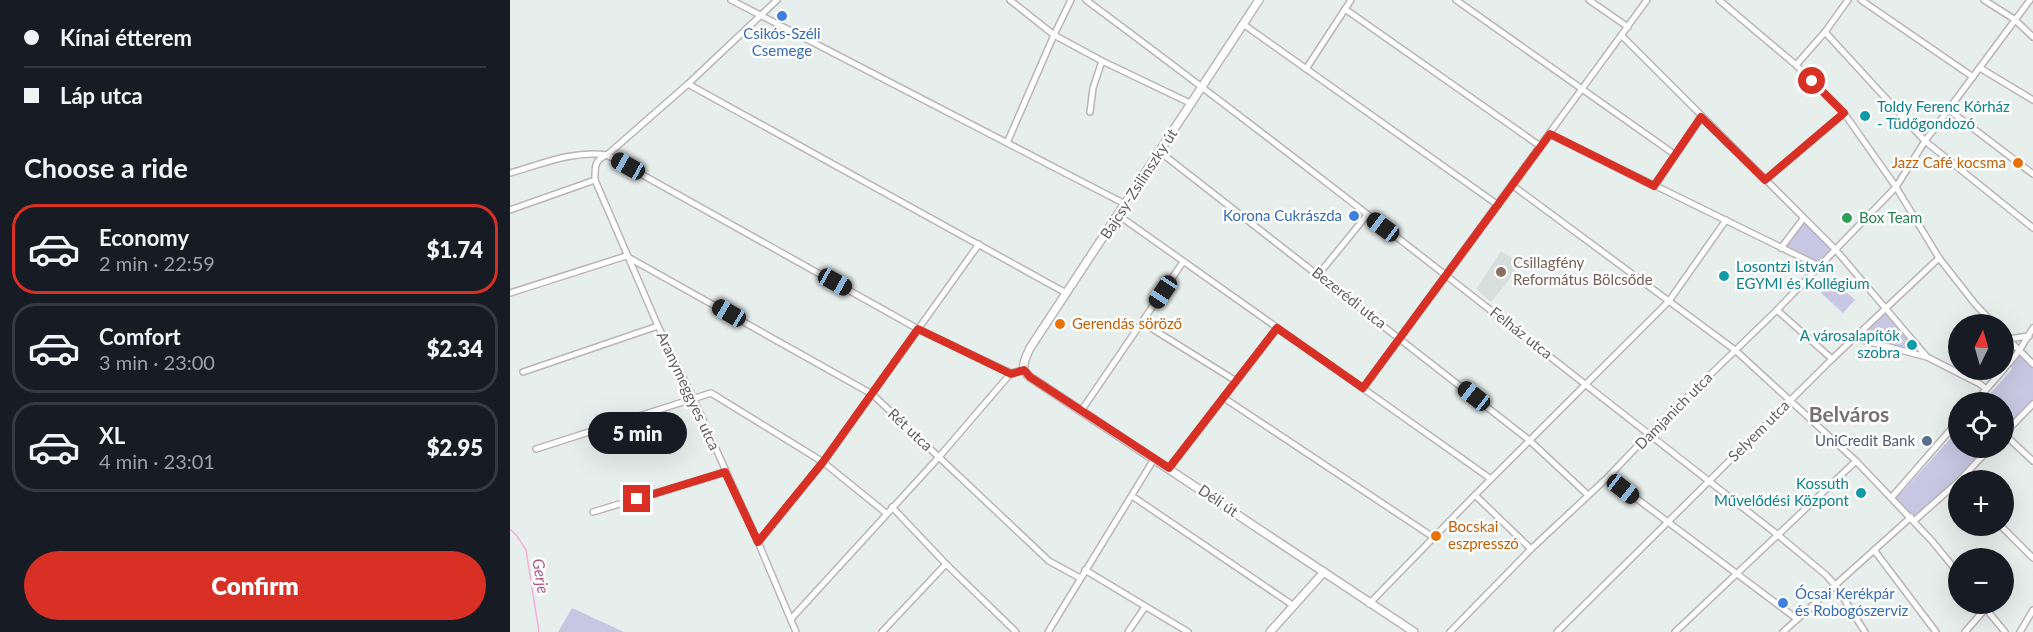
<!DOCTYPE html>
<html lang="en">
<head>
<meta charset="utf-8">
<style>
	:root { --surface:#171b24; --page:#20242c; --text:#f1f3f6; --muted:#9ea1a6; --line:#363941; --accent:#d93025 }
	body { margin:0; font-family:Lato,sans-serif; background:var(--page); color:var(--text); height:100vh; display:flex; flex-direction:column; font-size:22px; white-space:nowrap }
	* { box-sizing:border-box; margin:0 }
	p { font-size:20px; color:var(--muted) }
	.icon { flex:none; width:33px; height:33px; fill:none; stroke:currentColor; stroke-width:2; stroke-linecap:round; stroke-linejoin:round }
	.map { position:relative; flex:1; overflow:hidden }
	.sheet { display:flex; flex-direction:column; background:var(--surface); width:510px }
	.sheet>* { flex:none }
	.banner { display:grid; align-content:center; height:132px; padding:0 24px; background:var(--surface) }
	.needle { width:39px; rotate:5deg }
	.buttons { position:absolute; left:1438px; top:314px; display:grid; gap:12px }
	.buttons a { display:grid; place-items:center; width:66px; height:66px; border-radius:50%; background:var(--surface); box-shadow:0 6px 24px #0002; font-size:30px }
	.end { position:absolute; width:27px; height:27px; margin:-14px; border:8px solid #d93025; background:#fff; box-shadow:0 0 0 3px #fff }
	.from { border-radius:50% }
	.bubble { position:absolute; height:42px; border-radius:21px; background:var(--surface); box-shadow:0 6px 24px #0002; font-size:20px; font-weight:800; line-height:42px; text-align:center }
	.car { position:absolute; width:18px; height:36px; margin:-18px -9px; border-radius:8px; box-shadow:0 0 4px 2px #0007; background:linear-gradient(#222 24%,#8ab4d8 0 40%,#222 0 76%,#8ab4d8 0 86%,#222 0) }
	.banner b { display:flex; align-items:center; gap:21px; height:57px; font-size:22px }
	.banner b+b { border-top:2px solid var(--line) }
	.banner i { width:15px; height:15px; background:var(--text) }
	ul { padding:0; list-style:none }
	li { display:flex; align-items:center; gap:18px; height:90px; margin:0 12px 9px; padding:0 12px; border:3px solid var(--line); border-radius:24px }
	li div { flex:1 }
	li b { display:block; font-size:22px }
	li em { font-style:normal; font-weight:800 }
	li.current { border-color:var(--accent) }
	li>.icon { width:54px; height:54px; stroke-width:1.5 }
	h2 { padding:0 24px; font-size:27px; line-height:72px }
	.primary-button { display:flex; gap:12px; margin-top:auto; padding:12px 24px }
	.primary-button a { flex:1; height:69px; border-radius:36px; background:var(--accent); color:#fff; font-size:24px; font-weight:800; line-height:69px; text-align:center }
	main { display:flex; flex:1; min-height:0 }
	.map>svg:first-child { display:block }
	.education { fill:#d6dfdc }
	.green { fill:#c8c7e3 }
	.lines { fill:none; stroke-linecap:round; stroke-linejoin:round }
	.stream { stroke:#f6b0d6; stroke-width:1.5 }
	.street-casing { stroke:#bab4b7; stroke-width:8 }
	.secondary-casing { stroke:#bdb6b9; stroke-width:10 }
	.street { stroke:#fff; stroke-width:5 }
	.secondary { stroke:#fff; stroke-width:7 }
	.route { stroke:#d93025; stroke-width:8 }
	.shop-dot { fill:#3f7fe0; stroke:#fff; stroke-width:2 }
	.culture-dot { fill:#0f9aa8; stroke:#fff; stroke-width:2 }
	.food-dot { fill:#e8710a; stroke:#fff; stroke-width:2 }
	.leisure-dot { fill:#2e9e5b; stroke:#fff; stroke-width:2 }
	.education-dot { fill:#8d6e63; stroke:#fff; stroke-width:2 }
	.service-dot { fill:#5c6f8a; stroke:#fff; stroke-width:2 }
	.labels { text-anchor:middle; stroke-width:5; stroke-linejoin:round; paint-order:stroke }
	.shop-label { font-size:15px; fill:#366cbe; stroke:#fff }
	.culture-label { font-size:15px; fill:#0d838f; stroke:#fff; text-anchor:start }
	.food-label { font-size:15px; fill:#c56008; stroke:#fff; text-anchor:start }
	.street-label { font-size:15px; fill:#665f62; stroke:#fff }
	.leisure-label { font-size:15px; fill:#27864d; stroke:#fff; text-anchor:start }
	.education-label { font-size:15px; fill:#785e54; stroke:#fff; text-anchor:start }
	.service-label { font-size:15px; fill:#4e5e75; stroke:#fff; text-anchor:end }
	.water-label { font-size:16px; font-style:italic; fill:#b75582; stroke:#fff }
	.district-label { font-size:21px; font-weight:bold; fill:#787073; stroke:#fff }
</style>
</head>
<body>
<main>
<section class="sheet">
<div class="banner">
<b><i class="from"></i>Kínai étterem</b>
<b><i></i>Láp utca</b>
</div>
<h2>Choose a ride</h2>
<ul>
<li class="current"><svg class="icon" aria-label="car" viewBox="0 0 24 24"><path d="M5 17H2v-5l4-1 3-4h7l3 4 3 1v5h-3M9 17h6M6 11h13"/><circle cx="7" cy="17" r="2"/><circle cx="17" cy="17" r="2"/></svg><div><b>Economy</b><p>2 min · 22:59</p></div><em>$1.74</em></li>
<li><svg class="icon" aria-label="car" viewBox="0 0 24 24"><path d="M5 17H2v-5l4-1 3-4h7l3 4 3 1v5h-3M9 17h6M6 11h13"/><circle cx="7" cy="17" r="2"/><circle cx="17" cy="17" r="2"/></svg><div><b>Comfort</b><p>3 min · 23:00</p></div><em>$2.34</em></li>
<li><svg class="icon" aria-label="car" viewBox="0 0 24 24"><path d="M5 17H2v-5l4-1 3-4h7l3 4 3 1v5h-3M9 17h6M6 11h13"/><circle cx="7" cy="17" r="2"/><circle cx="17" cy="17" r="2"/></svg><div><b>XL</b><p>4 min · 23:01</p></div><em>$2.95</em></li>
</ul>
<div class="primary-button"><a>Confirm</a></div>
</section>
<div class="map">
<svg width="1523" height="632" viewBox="0 0 1523 632">
	<rect width="100%" height="100%" fill="#e7efed"/>
	<path class="education" d="M 991,251 L 1009,263 L 999,280 L 981,302 L 966,289 Z"/>
	<g class="green">
		<path d="M 1293,219 L 1325,249 L 1309,266 L 1271,248 Z"/>
		<path d="M 1323,280 L 1345,300 L 1333,313 L 1311,293 Z"/>
		<path d="M 1376,310 L 1413,355 L 1346,338 Z"/>
		<path d="M 1509,351 L 1523,364 L 1523,404 L 1494,434 L 1494,402 L 1473,402 L 1502,369 L 1500,362 Z"/>
		<path d="M 1449,429 L 1449,447 L 1481,447 L 1404,521 L 1382,497 L 1391,487 L 1393,491 Z"/>
		<path d="M 62,608 L 114,632 L 48,632 Z"/>
	</g>
	<g class="lines">
		<path class="stream" d="M 0,529 L 7,536 L 16,550 L 29,632"/>
		<g class="street-casing">
			<g id="street">
				<path d="M 221,0 L 615,204"/>
				<path d="M 267,0 L 178,84 L 97,155 C 84,160 85,167 85,180 L 148,326 L 183,398 L 248,542 L 286,632"/>
				<path d="M 500,0 L 544,35 L 592,61 L 682,104"/>
				<path d="M 576,0 C 810,174 1038,356 1268,535 L 1316,575 L 1325,585 L 1355,632"/>
				<path d="M 946,0 L 1164,154"/>
				<path d="M 1079,0 L 1118,27"/>
				<path d="M 1209,0 L 1286,65 L 1334,113 L 1386,187 L 1429,258 L 1465,304 L 1484,324"/>
				<path d="M 1351,0 L 1463,77"/>
				<path d="M 1474,0 L 1504,19 L 1523,37"/>
				<path d="M 835,9 L 1030,146"/>
				<path d="M 733,24 L 988,205"/>
				<path d="M 1315,32 L 1415,141 L 1523,228"/>
				<path d="M 1112,36 L 1325,249 L 1417,357"/>
				<path d="M 1286,65 L 1315,32 L 1338,0"/>
				<path d="M 1470,68 L 1523,100"/>
				<path d="M 796,69 L 841,0"/>
				<path d="M 178,84 L 556,293"/>
				<path d="M 1439,110 L 1523,174"/>
				<path d="M 580,112 L 583,88 L 592,61"/>
				<path d="M 1040,134 L 1309,266"/>
				<path d="M 497,143 L 544,35 L 561,0"/>
				<path d="M 650,152 L 1019,440 L 1078,495"/>
				<path d="M 0,173 C 32,164 64,150 97,155 L 408,329 L 501,373 L 514,370"/>
				<path d="M 1255,180 L 1334,113"/>
				<path d="M 1002,185 L 1225,350 L 1346,461 L 1422,541 L 1449,574"/>
				<path d="M 1144,186 L 1191,117"/>
				<path d="M 0,210 L 85,180"/>
				<path d="M 608,215 L 981,479"/>
				<path d="M 1271,248 L 1293,219"/>
				<path d="M 808,275 L 857,215"/>
				<path d="M 0,293 L 116,256 L 362,394 L 539,561 L 570,578"/>
				<path d="M 1267,310 L 1322,359"/>
				<path d="M 633,323 L 726,381"/>
				<path d="M 1494,335 L 1523,364"/>
				<path d="M 1344,338 L 1417,357 L 1470,384 L 1476,389"/>
				<path d="M 1498,339 L 1519,336"/>
				<path d="M 1494,369 L 1509,351 L 1523,328"/>
				<path d="M 13,372 L 148,326"/>
				<path d="M 853,388 L 1137,0"/>
				<path d="M 714,398 L 923,537"/>
				<path d="M 1465,402 L 1494,369"/>
				<path d="M 1523,404 L 1494,434 L 1523,461"/>
				<path d="M 571,411 L 673,262"/>
				<path d="M 26,449 L 201,393 L 313,462 L 376,513"/>
				<path d="M 659,468 L 767,328"/>
				<path d="M 1098,477 L 1287,619"/>
				<path d="M 1450,480 L 1481,447"/>
				<path d="M 965,495 L 1021,549"/>
				<path d="M 622,496 L 784,606"/>
				<path d="M 1382,497 L 1449,420"/>
				<path d="M 382,507 L 436,564 L 506,632"/>
				<path d="M 83,512 L 215,472"/>
				<path d="M 1404,521 L 1449,481"/>
				<path d="M 1490,525 L 1523,558"/>
				<path d="M 248,542 L 313,462 L 469,244"/>
				<path d="M 1364,550 L 1426,632"/>
				<path d="M 575,570 L 678,632"/>
				<path d="M 1471,603 L 1495,632"/>
				<path d="M 859,604 L 965,495 L 1159,301 L 1216,220"/>
				<path d="M 281,619 L 429,457 L 501,373"/>
				<path d="M 372,632 L 436,564"/>
				<path d="M 538,632 L 644,459"/>
				<path d="M 618,632 L 635,607"/>
				<path d="M 940,632 L 1021,549 L 1098,477 L 1139,434 L 1267,310 L 1386,187 L 1415,141 L 1520,0"/>
				<path d="M 1047,632 L 1322,359 L 1429,258"/>
				<path d="M 1165,632 L 1346,461"/>
				<path d="M 1273,632 L 1401,517"/>
				<path d="M 1455,632 L 1476,608"/>
				<path d="M 1510,632 L 1523,610"/>
			</g>
		</g>
		<g class="secondary-casing">
			<g id="secondary">
				<path d="M 749,0 L 520,348 C 515,359 509,369 520,377 L 904,632"/>
				<path d="M 760,632 L 814,572"/>
			</g>
		</g>
		<use href="#street" class="street"/>
		<use href="#secondary" class="secondary"/>
	</g>
	<g class="lines">
		<path class="route" d="M 127,499 L 215,472 L 248,542 L 313,462 L 408,329 L 501,374 L 514,370 L 520,377 L 659,468 L 767,328 L 853,388 L 1040,134 L 1144,186 L 1191,117 L 1255,180 L 1334,113 L 1302,81"/>
	</g>
	<g class="shop-dot">
		<circle cx="272" cy="16" r="6"/>
		<circle cx="844" cy="216" r="6"/>
		<circle cx="1273" cy="603" r="6"/>
	</g>
	<g class="culture-dot">
		<circle cx="1355" cy="116" r="6"/>
		<circle cx="1214" cy="276" r="6"/>
		<circle cx="1402" cy="345" r="6"/>
		<circle cx="1351" cy="493" r="6"/>
	</g>
	<g class="food-dot">
		<circle cx="1508" cy="163" r="6"/>
		<circle cx="550" cy="324" r="6"/>
		<circle cx="926" cy="536" r="6"/>
	</g>
	<circle class="leisure-dot" cx="1337" cy="218" r="6"/>
	<circle class="education-dot" cx="991" cy="272" r="6"/>
	<circle class="service-dot" cx="1417" cy="441" r="6"/>
	<g class="labels">
		<g class="shop-label">
			<text x="272" y="39">Csikós-Széli<tspan x="272" dy="17">Csemege</tspan></text>
			<text x="832" y="221" text-anchor="end">Korona Cukrászda</text>
			<text x="1285" y="599" text-anchor="start">Ócsai Kerékpár<tspan x="1285" dy="17">és Robogószerviz</tspan></text>
		</g>
		<g class="culture-label">
			<text x="1367" y="112">Toldy Ferenc Kórház<tspan x="1367" dy="17">- Tüdőgondozó</tspan></text>
			<text x="1226" y="272">Losontzi István<tspan x="1226" dy="17">EGYMI és Kollégium</tspan></text>
			<text x="1390" y="341" text-anchor="end">A városalapítók<tspan x="1390" dy="17">szobra</tspan></text>
			<text x="1339" y="489" text-anchor="end">Kossuth<tspan x="1339" dy="17">Művelődési Központ</tspan></text>
		</g>
		<g class="food-label">
			<text x="1496" y="168" text-anchor="end">Jazz Café kocsma</text>
			<text x="562" y="329">Gerendás söröző</text>
			<text x="938" y="532">Bocskai<tspan x="938" dy="17">eszpresszó</tspan></text>
		</g>
		<g class="street-label">
			<text transform="translate(629 184) rotate(-57)" y="5">Bajcsy-Zsilinszky út</text>
			<text transform="translate(839 298) rotate(38)" y="5">Bezerédi utca</text>
			<text transform="translate(1011 333) rotate(38)" y="5">Felház utca</text>
			<text transform="translate(178 391) rotate(65)" y="5">Aranymeggyes utca</text>
			<text transform="translate(1164 411) rotate(-45)" y="5">Damjanich utca</text>
			<text transform="translate(400 430) rotate(43)" y="5">Rét utca</text>
			<text transform="translate(1249 431) rotate(-45)" y="5">Selyem utca</text>
			<text transform="translate(708 501) rotate(34)" y="5">Déli út</text>
		</g>
		<g class="leisure-label">
			<text x="1349" y="223">Box Team</text>
		</g>
		<g class="education-label">
			<text x="1003" y="268">Csillagfény<tspan x="1003" dy="17">Református Bölcsőde</tspan></text>
		</g>
		<g class="service-label">
			<text x="1405" y="446">UniCredit Bank</text>
		</g>
		<g class="water-label">
			<text transform="translate(31 576) rotate(81)" y="6">Gerje</text>
		</g>
		<g class="district-label">
			<text x="1339" y="422">Belváros</text>
		</g>
	</g>
</svg>
<div class="buttons">
<a><svg class="needle" viewBox="-14 -14 28 28"><path d="M0-13l5 13h-10z" fill="#e53935"/><path d="M0 13l5-13h-10z" fill="#9ea1a6"/></svg></a>
<a><svg class="icon" aria-label="locate" viewBox="0 0 24 24"><circle cx="12" cy="12" r="6"/><path d="M12 2v4M12 18v4M2 12h4M18 12h4"/></svg></a>
<a>+</a>
<a>−</a>
</div>
<i class="end from" style="left:1302px;top:81px"></i>
<i class="end" style="left:127px;top:499px"></i>
<div class="bubble" style="left:78px;top:412px;width:99px">5 min</div>
<i class="car" style="left:118px;top:166px;rotate:299deg"></i>
<i class="car" style="left:873px;top:227px;rotate:307deg"></i>
<i class="car" style="left:325px;top:282px;rotate:119deg"></i>
<i class="car" style="left:653px;top:292px;rotate:214deg"></i>
<i class="car" style="left:219px;top:313px;rotate:300deg"></i>
<i class="car" style="left:964px;top:396px;rotate:308deg"></i>
<i class="car" style="left:1113px;top:489px;rotate:128deg"></i>
</div>
</main>
</body>
</html>
